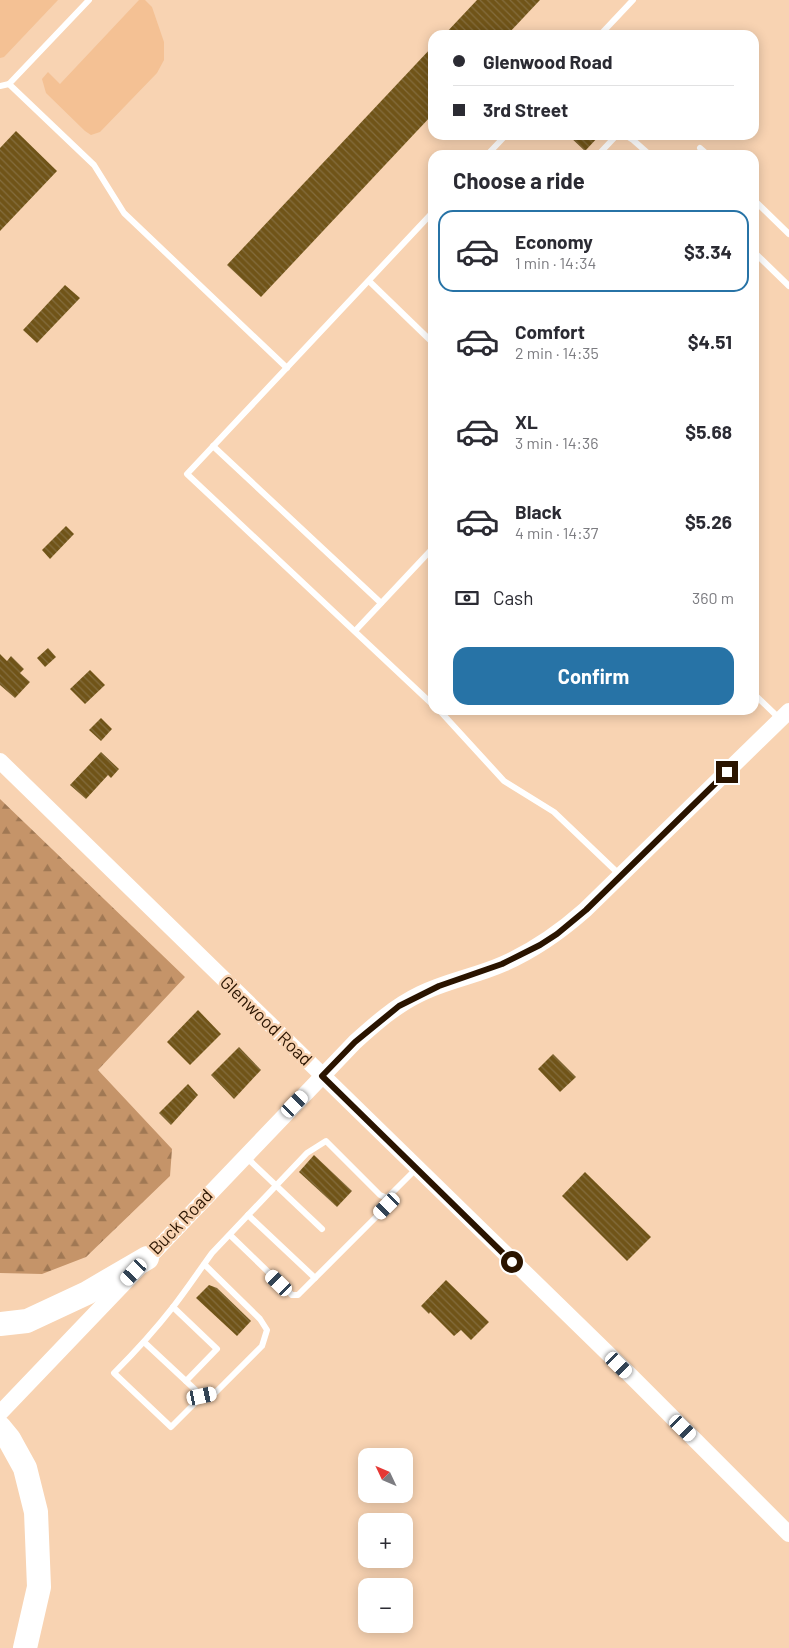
<!DOCTYPE html>
<html lang="en">
<head>
<meta charset="utf-8">
<style>
	:root { --surface:#fff; --page:#f7f7f7; --text:#2b2b33; --muted:#7c7c81; --line:#e1e1e2; --accent:#2773a6 }
	body { margin:0; font-family:Barlow,sans-serif; background:var(--page); color:var(--text); height:100vh; display:flex; flex-direction:column; font-size:19px; white-space:nowrap }
	* { box-sizing:border-box; margin:0 }
	p { font-size:16px; color:var(--muted) }
	.icon { flex:none; width:28px; height:28px; fill:none; stroke:currentColor; stroke-width:2; stroke-linecap:round; stroke-linejoin:round }
	.map { position:relative; flex:1; overflow:hidden }
	.drawer { position:absolute; left:428px; top:150px; width:331px; height:565px; display:flex; flex-direction:column; background:var(--surface); border-radius:15px; box-shadow:0 2px 12px #0003 }
	.drawer>* { flex:none }
	.top-card { position:absolute; left:428px; top:30px; width:331px; height:110px; border-radius:15px; box-shadow:0 2px 12px #0003; display:grid; align-content:center; height:110px; padding:0 25px; background:var(--surface) }
	.needle { width:32px; rotate:314deg }
	.controls { position:absolute; left:358px; top:1448px; display:grid; gap:10px }
	.controls a { display:grid; place-items:center; width:55px; height:55px; border-radius:10px; background:var(--surface); box-shadow:0 2px 12px #0003; font-size:25px }
	.end { position:absolute; width:22px; height:22px; margin:-11px; border:6px solid #2a1400; background:#fff; box-shadow:0 0 0 2px #fff }
	.from { border-radius:50% }
	.car { position:absolute; width:15px; height:30px; margin:-15px -8px; border-radius:6px; box-shadow:0 0 4px 1px #0007; background:linear-gradient(#fff 24%,#345 0 40%,#fff 0 76%,#345 0 86%,#fff 0) }
	.top-card b { display:flex; align-items:center; gap:18px; height:48px; font-size:19px }
	.top-card b+b { border-top:1px solid var(--line) }
	.top-card i { width:12px; height:12px; background:var(--text) }
	ul { padding:0; list-style:none }
	li { display:flex; align-items:center; gap:15px; height:82px; margin:0 10px 8px; padding:0 15px; border:2px solid transparent; border-radius:15px }
	li div { flex:1 }
	li b { display:block; font-size:19px }
	li em { font-style:normal; font-weight:700 }
	li.on { border-color:var(--accent) }
	li>.icon { width:45px; height:45px; stroke-width:1.5 }
	h2 { padding:0 25px; font-size:22px; line-height:60px }
	.pay { display:flex; align-items:center; gap:12px; height:55px; padding:0 25px; font-size:19px }
	.pay p { margin-inline-start:auto }
	.primary-button { display:flex; gap:10px; margin-top:auto; padding:10px 25px }
	.primary-button a { flex:1; height:58px; border-radius:15px; background:var(--accent); color:#fff; font-size:20px; font-weight:700; line-height:58px; text-align:center }
	.map>svg:first-child { display:block }
	.grass { fill:#f4c194 }
	.forest { fill:url(#forest-firs) }
	.building { fill:url(#building-back-hatch) }
	.lines { fill:none; stroke-linecap:round; stroke-linejoin:round }
	.service { stroke:#fff; stroke-width:6 }
	.tertiary { stroke:#fff; stroke-width:16 }
	.motorway { stroke:#fff; stroke-width:24 }
	.route { stroke:#2a1400; stroke-width:6 }
	.labels { text-anchor:middle; stroke-width:5; stroke-linejoin:round; paint-order:stroke }
	.street-label { font-size:18px; fill:#2a1400; stroke:#f8d3b2 }
</style>
</head>
<body>
<div class="map">
<svg width="789" height="1648" viewBox="0 0 789 1648">
	<defs>
		<pattern id="forest-firs" width="22" height="20" patternUnits="userSpaceOnUse" patternTransform="scale(1.25)"><rect width="22" height="20" fill="#c59469"/><path d="M5 1l3.5 6h-7zM16 11l3.5 6h-7z" fill="#a07854"/></pattern>
		<pattern id="building-back-hatch" width="6" height="6" patternUnits="userSpaceOnUse" patternTransform="scale(1.25)"><rect width="6" height="6" fill="#705418"/><path d="M-1 5l2 2M0 0l6 6M5-1l2 2" fill="none" stroke="#846d3e"/></pattern>
	</defs>
	<rect width="100%" height="100%" fill="#f8d3b2"/>
	<g class="grass">
		<path d="M 0,0 L 58,0 L 4,57 L 0,58 Z"/>
		<path d="M 139,0 L 145,0 L 152,7 L 164,42 L 164,60 L 157,73 L 100,132 L 91,135 L 85,131 L 46,93 L 42,79 L 48,72 L 60,84 Z"/>
	</g>
	<path class="forest" d="M 0,799 L 185,977 L 98,1070 L 172,1149 L 170,1176 L 86,1257 L 42,1274 L 0,1273 Z"/>
	<g class="building">
		<path d="M 477,0 L 540,0 L 507,35 L 444,35 Z"/>
		<path d="M 432,47 L 432,115 L 261,297 L 227,265 Z"/>
		<path d="M 16,131 L 57,171 L 0,231 L 0,148 Z"/>
		<path d="M 568,135 L 600,135 L 585,151 Z"/>
		<path d="M 65,285 L 80,298 L 37,343 L 23,330 Z"/>
		<path d="M 66,526 L 74,534 L 50,559 L 42,550 Z"/>
		<path d="M 48,648 L 56,657 L 45,667 L 37,658 Z"/>
		<path d="M 0,654 L 7,661 L 11,656 L 24,669 L 20,673 L 30,682 L 15,698 L 0,685 Z"/>
		<path d="M 90,670 L 105,685 L 85,704 L 70,689 Z"/>
		<path d="M 101,718 L 112,729 L 101,741 L 89,730 Z"/>
		<path d="M 101,752 L 119,769 L 111,778 L 108,775 L 86,799 L 70,785 Z"/>
		<path d="M 198,1010 L 221,1034 L 190,1065 L 167,1042 Z"/>
		<path d="M 239,1047 L 261,1070 L 234,1099 L 211,1075 Z"/>
		<path d="M 553,1054 L 576,1077 L 560,1092 L 538,1069 Z"/>
		<path d="M 188,1084 L 198,1095 L 171,1125 L 159,1113 Z"/>
		<path d="M 314,1155 L 352,1191 L 337,1207 L 299,1172 Z"/>
		<path d="M 585,1172 L 651,1237 L 627,1261 L 562,1196 Z"/>
		<path d="M 446,1280 L 489,1322 L 471,1340 L 461,1330 L 454,1336 L 430,1312 L 429,1314 L 421,1306 Z"/>
		<path d="M 209,1285 L 217,1288 L 251,1321 L 237,1336 L 196,1298 Z"/>
	</g>
	<g class="lines">
		<g class="service">
			<path d="M 89,0 L 9,84 L 94,165 L 124,213 L 287,368"/>
			<path d="M 600,35 L 633,0"/>
			<path d="M 0,86 L 9,84"/>
			<path d="M 625,135 L 633,140 L 650,155"/>
			<path d="M 700,148 L 708,155"/>
			<path d="M 487,155 L 506,135"/>
			<path d="M 598,155 L 615,137 L 619,135"/>
			<path d="M 754,200 L 789,234"/>
			<path d="M 432,213 L 187,474 L 432,704"/>
			<path d="M 754,252 L 789,286"/>
			<path d="M 369,281 L 432,342"/>
			<path d="M 213,446 L 381,603"/>
			<path d="M 355,631 L 432,549"/>
			<path d="M 754,694 L 780,719"/>
			<path d="M 439,710 L 504,781 L 554,812 L 620,875"/>
			<path d="M 246,1157 L 322,1229"/>
			<path d="M 248,1215 L 315,1278"/>
			<path d="M 230,1235 L 292,1295 L 298,1295 L 387,1206 L 387,1198 L 417,1168"/>
			<path d="M 204,1264 L 260,1319 L 267,1330 L 262,1346 L 215,1393 L 202,1396 L 171,1427 L 114,1373 C 135,1352 155,1330 173,1307 C 187,1289 199,1271 212,1253 L 307,1153 L 326,1141 L 380,1195 L 387,1198"/>
			<path d="M 173,1307 L 217,1349 L 186,1381"/>
			<path d="M 144,1342 L 202,1396"/>
		</g>
		<g class="tertiary">
			<path d="M 0,761 L 630,1375 L 789,1534"/>
			<path d="M 0,1413 L 355,1042 C 375,1024 395,1006 420,994 C 446,981 476,976 503,964 C 535,950 559,933 585,910 L 789,711"/>
		</g>
		<g class="motorway">
			<path d="M 0,1324 L 27,1321 L 87,1293 L 147,1258"/>
			<path d="M 0,1428 L 9,1439 L 25,1468 L 36,1512 L 39,1587 L 25,1648"/>
		</g>
	</g>
	<g class="lines">
		<path class="route" d="M 512,1262 L 322,1076 L 355,1042 L 399,1006 L 439,986 L 502,964 L 540,945 L 557,934 L 586,910 L 727,772"/>
	</g>
	<g class="labels">
		<g class="street-label">
			<text transform="translate(266 1021) rotate(44)" y="6">Glenwood Road</text>
			<text transform="translate(181 1222) rotate(-46)" y="6">Buck Road</text>
		</g>
	</g>
</svg>
<div class="controls">
<a><svg class="needle" viewBox="-14 -14 28 28"><path d="M0-13l5 13h-10z" fill="#e53935"/><path d="M0 13l5-13h-10z" fill="#7c7c81"/></svg></a>
<a>+</a>
<a>−</a>
</div>
<i class="end from" style="left:512px;top:1262px"></i>
<i class="end" style="left:727px;top:772px"></i>
<i class="car" style="left:295px;top:1104px;rotate:44deg"></i>
<i class="car" style="left:387px;top:1206px;rotate:225deg"></i>
<i class="car" style="left:134px;top:1272px;rotate:223deg"></i>
<i class="car" style="left:279px;top:1283px;rotate:314deg"></i>
<i class="car" style="left:619px;top:1365px;rotate:134deg"></i>
<i class="car" style="left:202px;top:1396px;rotate:78deg"></i>
<i class="car" style="left:683px;top:1428px;rotate:134deg"></i>
<div class="top-card">
<b><i class="from"></i>Glenwood Road</b>
<b><i></i>3rd Street</b>
</div>
<section class="drawer">
<h2>Choose a ride</h2>
<ul>
<li class="on"><svg class="icon" aria-label="car" viewBox="0 0 24 24"><path d="M5 17H2v-5l4-1 3-4h7l3 4 3 1v5h-3M9 17h6M6 11h13"/><circle cx="7" cy="17" r="2"/><circle cx="17" cy="17" r="2"/></svg><div><b>Economy</b><p>1 min · 14:34</p></div><em>$3.34</em></li>
<li><svg class="icon" aria-label="car" viewBox="0 0 24 24"><path d="M5 17H2v-5l4-1 3-4h7l3 4 3 1v5h-3M9 17h6M6 11h13"/><circle cx="7" cy="17" r="2"/><circle cx="17" cy="17" r="2"/></svg><div><b>Comfort</b><p>2 min · 14:35</p></div><em>$4.51</em></li>
<li><svg class="icon" aria-label="car" viewBox="0 0 24 24"><path d="M5 17H2v-5l4-1 3-4h7l3 4 3 1v5h-3M9 17h6M6 11h13"/><circle cx="7" cy="17" r="2"/><circle cx="17" cy="17" r="2"/></svg><div><b>XL</b><p>3 min · 14:36</p></div><em>$5.68</em></li>
<li><svg class="icon" aria-label="car" viewBox="0 0 24 24"><path d="M5 17H2v-5l4-1 3-4h7l3 4 3 1v5h-3M9 17h6M6 11h13"/><circle cx="7" cy="17" r="2"/><circle cx="17" cy="17" r="2"/></svg><div><b>Black</b><p>4 min · 14:37</p></div><em>$5.26</em></li>
</ul>
<div class="pay"><svg class="icon" aria-label="cash" viewBox="0 0 24 24"><path d="M3 7h18v10H3z"/><circle cx="12" cy="12" r="2"/></svg>Cash<p>360 m</p></div>
<div class="primary-button"><a>Confirm</a></div>
</section>
</div>
</body>
</html>
